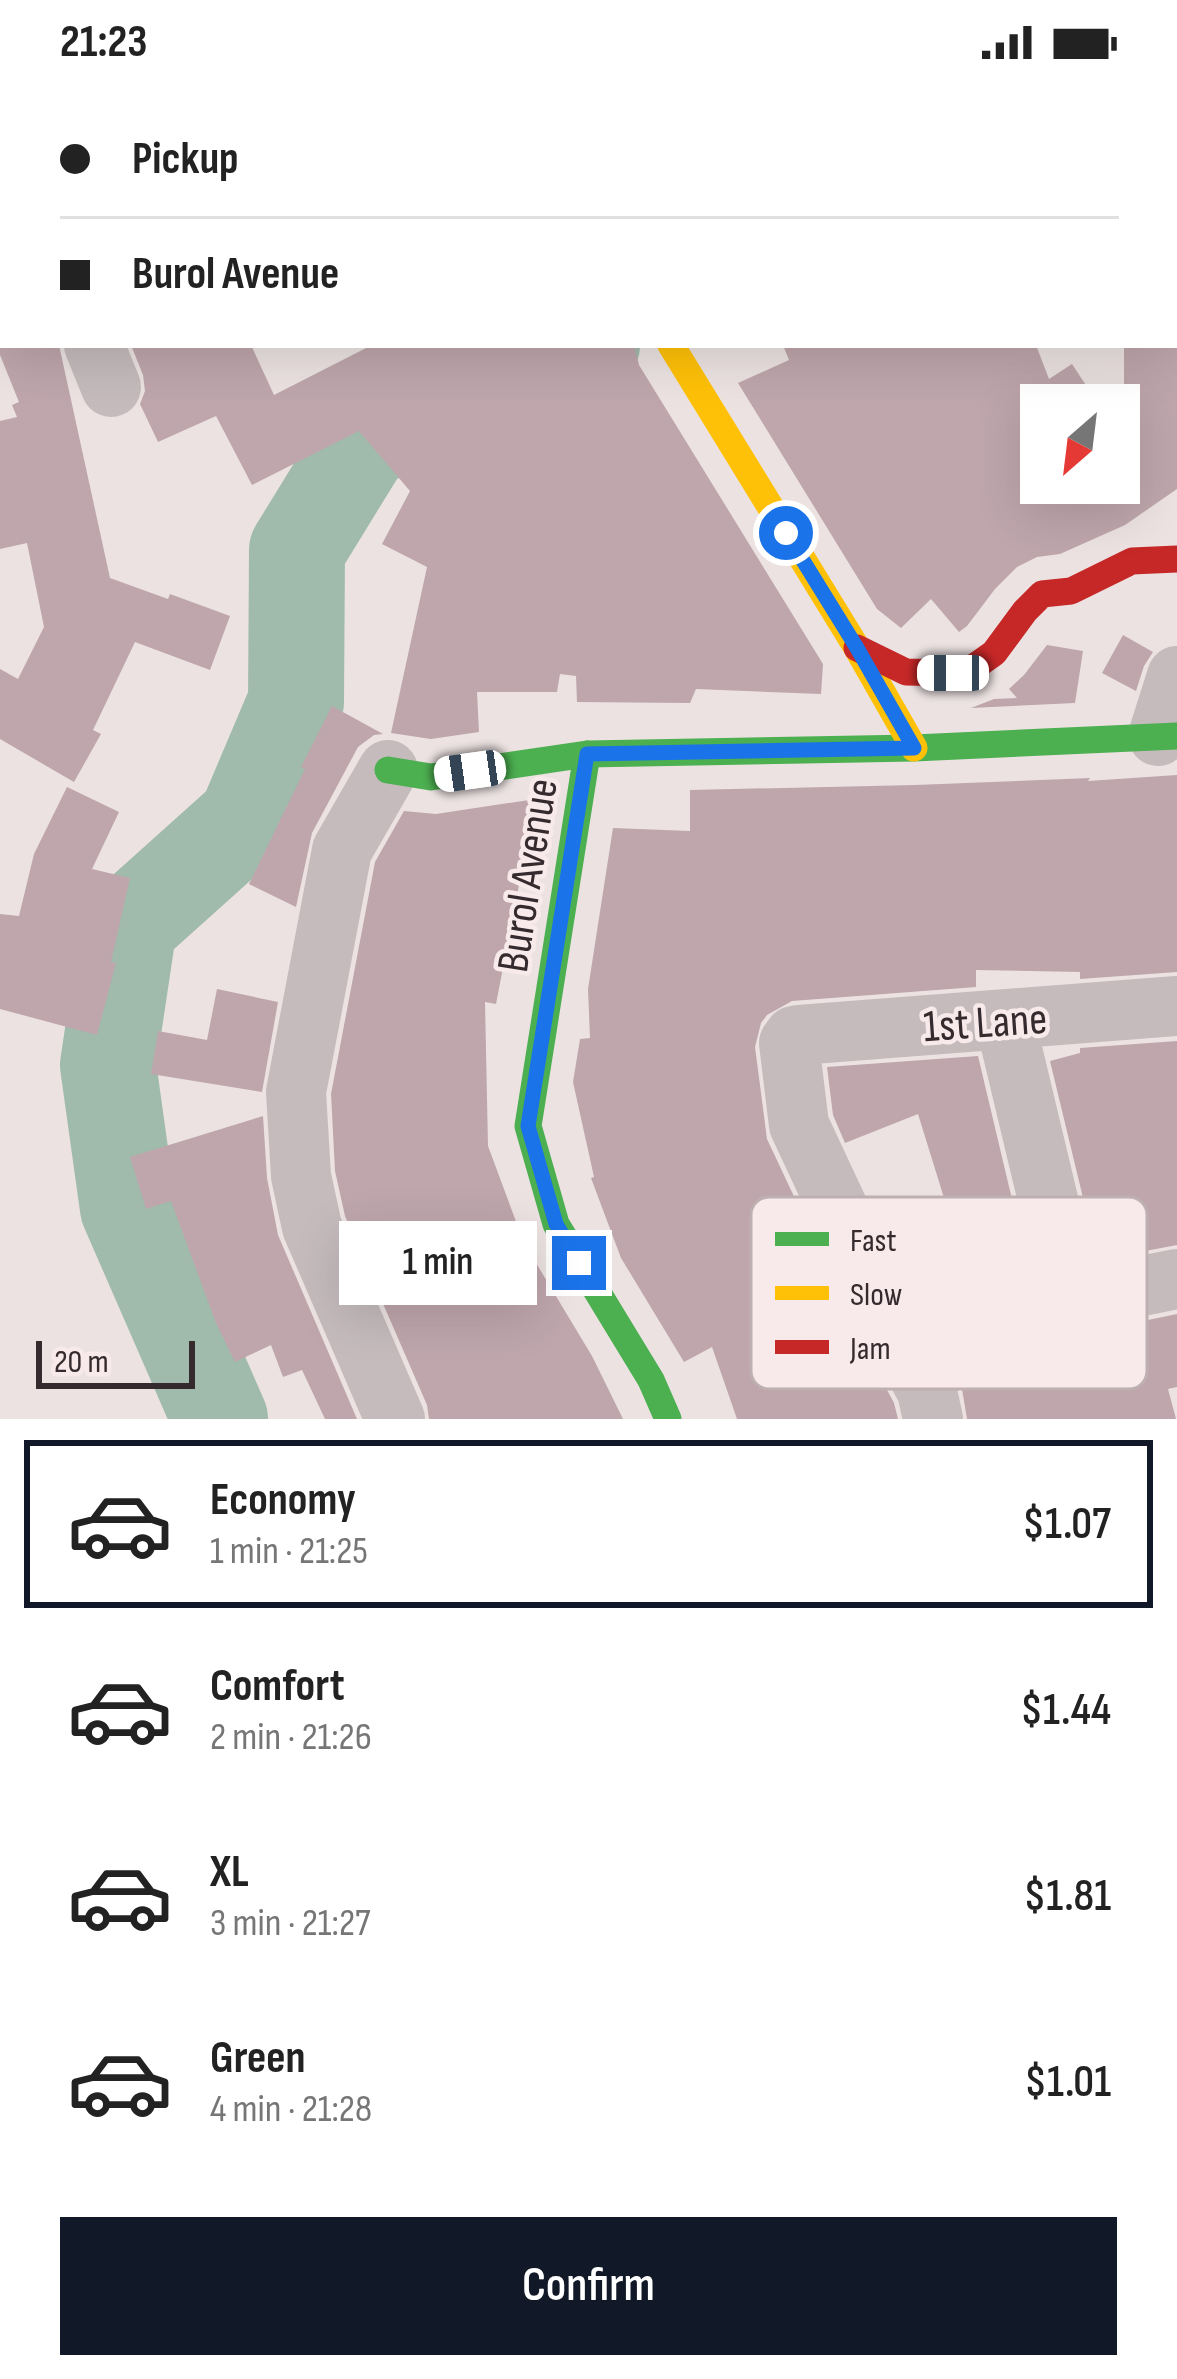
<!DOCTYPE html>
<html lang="en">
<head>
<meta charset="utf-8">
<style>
	:root { --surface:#fff; --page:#f6f6f6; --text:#222; --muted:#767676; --line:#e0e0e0; --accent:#111827 }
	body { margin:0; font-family:"Sofia Sans Condensed",sans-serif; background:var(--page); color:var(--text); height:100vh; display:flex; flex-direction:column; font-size:45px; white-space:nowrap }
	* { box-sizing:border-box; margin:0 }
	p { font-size:39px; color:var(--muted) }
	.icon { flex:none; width:66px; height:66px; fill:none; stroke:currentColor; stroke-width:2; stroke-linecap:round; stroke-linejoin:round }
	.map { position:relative; height:1335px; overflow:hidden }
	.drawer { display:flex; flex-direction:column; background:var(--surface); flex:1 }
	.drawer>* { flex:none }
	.banner { position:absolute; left:0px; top:0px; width:1179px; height:264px; box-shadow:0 12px 48px #0002; display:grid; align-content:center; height:264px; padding:0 60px; background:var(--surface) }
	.needle { width:78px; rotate:208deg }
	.fabs { position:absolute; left:1020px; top:300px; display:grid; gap:24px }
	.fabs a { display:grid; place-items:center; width:120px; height:120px; border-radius:0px; background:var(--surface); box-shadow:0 12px 48px #0002; font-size:60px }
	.scale { position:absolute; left:36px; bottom:30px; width:159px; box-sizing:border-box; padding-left:12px; border:6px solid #352a2d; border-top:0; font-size:33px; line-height:42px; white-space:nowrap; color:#352a2d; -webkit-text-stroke:9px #f8eaeb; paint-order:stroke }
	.end { position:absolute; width:54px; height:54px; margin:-27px; border:15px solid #1a73e8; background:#fff; box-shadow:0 0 0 6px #fff }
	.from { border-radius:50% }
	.bubble { position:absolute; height:84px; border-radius:0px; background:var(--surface); box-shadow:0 12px 48px #0002; font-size:39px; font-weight:600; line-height:84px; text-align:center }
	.car { position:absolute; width:36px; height:72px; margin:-36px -18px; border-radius:15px; box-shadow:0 0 9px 3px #0007; background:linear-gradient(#fff 24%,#345 0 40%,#fff 0 76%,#345 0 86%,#fff 0) }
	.banner b { display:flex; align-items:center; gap:42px; height:114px; font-size:45px }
	.banner b+b { border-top:3px solid var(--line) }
	.banner i { width:30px; height:30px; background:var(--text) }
	ul { padding:21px 0 0; list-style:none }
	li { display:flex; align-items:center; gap:36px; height:168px; margin:0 24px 18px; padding:0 36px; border:6px solid transparent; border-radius:0px }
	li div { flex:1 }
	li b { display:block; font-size:45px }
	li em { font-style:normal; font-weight:600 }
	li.selected { border-color:var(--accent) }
	li>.icon { width:108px; height:108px; stroke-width:1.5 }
	.button { display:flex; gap:24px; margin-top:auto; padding:24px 60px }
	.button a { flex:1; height:138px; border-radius:0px; background:var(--accent); color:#fff; font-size:48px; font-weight:600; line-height:138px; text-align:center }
	.status { display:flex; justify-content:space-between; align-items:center; height:84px; padding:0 60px; background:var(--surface); direction:ltr }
	.status svg { height:33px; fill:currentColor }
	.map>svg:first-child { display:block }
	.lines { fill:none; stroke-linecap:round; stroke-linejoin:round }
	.stream { stroke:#a0bbab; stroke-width:16 }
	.river { stroke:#a0bbab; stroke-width:96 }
	.building { fill:#bea6ac }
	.street { stroke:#c5bbbd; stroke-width:60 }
	.fast { stroke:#4caf50; stroke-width:27 }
	.slow { stroke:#ffc107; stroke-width:27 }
	.jam { stroke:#c62828; stroke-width:27 }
	.route { stroke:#1a73e8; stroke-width:15 }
	.labels { text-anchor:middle; stroke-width:9; stroke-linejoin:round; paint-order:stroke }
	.street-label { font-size:45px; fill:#352a2d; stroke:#f8eaeb }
	.key { fill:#f8eaeb; stroke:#beb0b2; stroke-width:3 }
	.key-label { font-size:33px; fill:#352a2d }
</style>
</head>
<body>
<div class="status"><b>21:23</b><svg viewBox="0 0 49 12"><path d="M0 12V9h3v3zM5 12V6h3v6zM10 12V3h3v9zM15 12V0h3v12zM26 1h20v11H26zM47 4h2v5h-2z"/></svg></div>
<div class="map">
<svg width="1177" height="1335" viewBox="0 0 1177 1335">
	<rect width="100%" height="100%" fill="#ece2e2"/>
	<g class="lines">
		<path class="stream" d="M 846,3 L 847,0"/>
		<g class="river">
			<path d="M 1176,151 L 1177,151"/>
			<path d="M 220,1335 L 128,1124 L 108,981 L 129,841 L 246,736 L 296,618 L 297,466 L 364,357 L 562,270 L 592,261"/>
		</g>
	</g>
	<g class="building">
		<path d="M 59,261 L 110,494 L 168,515 L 170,510 L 230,532 L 210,586 L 135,558 L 93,646 L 101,650 L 74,698 L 0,655 L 0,585 L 18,595 L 44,543 L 27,459 L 0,465 L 0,337 L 17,333 L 12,321 L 19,318 L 0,271 L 0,262 Z"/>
		<path d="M 131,261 L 251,261 L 274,311 L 372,261 L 634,261 L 639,281 L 823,580 L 821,610 L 696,605 L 690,619 L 577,618 L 576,592 L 560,590 L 557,608 L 477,608 L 479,648 L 431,655 L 391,649 L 427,483 L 382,460 L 410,407 L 359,347 L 252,401 L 216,332 L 158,358 L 140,320 L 145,307 L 143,291 Z"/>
		<path d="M 783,261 L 1036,261 L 1049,295 L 1072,280 L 1099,321 L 1041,321 L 1041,399 L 1119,399 L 1119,352 L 1124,359 L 1124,261 L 1177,261 L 1177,405 L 1125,441 L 1060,470 L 1037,473 L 1017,483 L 995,505 L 967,542 L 959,548 L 931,515 L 901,544 L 877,525 L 738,299 L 789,276 Z"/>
		<path d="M 1123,551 L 1153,568 L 1144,582 L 1136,607 L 1102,589 Z"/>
		<path d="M 1047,561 L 1083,567 L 1075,619 L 971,624 L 994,615 L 1017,614 L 1009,605 L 1024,591 Z"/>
		<path d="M 332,622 L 383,650 L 374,651 L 358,663 L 312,749 L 296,823 L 249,800 L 305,685 L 301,683 Z"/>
		<path d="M 1177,691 L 1177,888 L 1080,895 L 1080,888 L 976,886 L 976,903 L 792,917 L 767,931 L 761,939 L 755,963 L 767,1055 L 870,1274 L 894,1319 L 898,1335 L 737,1335 L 712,1263 L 684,1278 L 621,1174 L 591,1094 L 594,1093 L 573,998 L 580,955 L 590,954 L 588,905 L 613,744 L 690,747 L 690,706 L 915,701 L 1090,694 L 1088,697 Z"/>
		<path d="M 67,703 L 119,728 L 92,785 L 130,794 L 111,878 L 116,879 L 97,951 L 0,925 L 0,830 L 19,832 L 34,770 Z"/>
		<path d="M 529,716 L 528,754 L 496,920 L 485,918 L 488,1062 L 524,1159 L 592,1272 L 623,1335 L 429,1335 L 427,1321 L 345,1132 L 335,1087 L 331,1010 L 375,778 L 404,727 L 436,730 Z"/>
		<path d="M 217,905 L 278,918 L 262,1008 L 151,990 L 158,947 L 207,956 Z"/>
		<path d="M 1177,957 L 1177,1161 L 1098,1176 L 1050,977 L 1080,969 L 1080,964 Z"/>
		<path d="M 978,972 L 1030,1191 L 920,1219 L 886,1146 L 949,1130 L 918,1030 L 845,1059 L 833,1031 L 827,983 Z"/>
		<path d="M 263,1032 L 267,1094 L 278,1151 L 357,1335 L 325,1335 L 302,1286 L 283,1293 L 271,1261 L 235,1278 L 216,1239 L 171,1117 L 146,1125 L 130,1073 Z"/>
		<path d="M 1177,1230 L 1177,1303 L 1168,1305 L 1176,1335 L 967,1335 L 961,1299 L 952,1282 L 1080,1250 Z"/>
	</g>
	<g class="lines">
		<g class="street">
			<path d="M 194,0 L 195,3"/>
			<path d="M 401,3 L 405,0"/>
			<path d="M 663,3 L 666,0"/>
			<path d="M 965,3 L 965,0"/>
			<path d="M 1171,3 L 1177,0"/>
			<path d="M 0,63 L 3,69"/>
			<path d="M 0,228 L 3,227"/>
			<path d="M 94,261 L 111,303"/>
			<path d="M 1158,652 L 1177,592"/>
			<path d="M 388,686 L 342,766 L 296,1008 L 301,1092 L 312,1143 L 395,1335"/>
			<path d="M 1005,936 L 1072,1216"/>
			<path d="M 901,1259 L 1072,1216 L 1177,1195"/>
			<path d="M 933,1335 L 927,1307 L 901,1259 L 799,1041 L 789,959 L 794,952 L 799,951 L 1177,922"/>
		</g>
		<g class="fast">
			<path d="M 587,670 L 528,1042 L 556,1140 L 651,1296 L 668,1335"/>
			<path d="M 388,686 L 431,693 L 587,670 L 914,664 L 1177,652"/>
		</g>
		<path class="slow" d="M 671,261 L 857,564 L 914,664"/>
		<path class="jam" d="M 857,564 L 906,588 L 953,589 L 970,586 L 994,569 L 1025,527 L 1042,510 L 1071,507 L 1132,477 L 1177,475"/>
	</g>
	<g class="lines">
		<path class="route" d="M 579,1179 L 556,1140 L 528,1042 L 587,670 L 914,664 L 857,564 L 786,449"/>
	</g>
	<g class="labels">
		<g class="street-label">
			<text transform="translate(526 791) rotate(-81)" y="16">Burol Avenue</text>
			<text transform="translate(985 937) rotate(-4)" y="16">1st Lane</text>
		</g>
	</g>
	<rect x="751" y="1113" width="396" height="192" rx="18" class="key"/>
	<rect x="775" y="1148" width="54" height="14" fill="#4caf50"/>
	<rect x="775" y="1202" width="54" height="14" fill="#ffc107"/>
	<rect x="775" y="1256" width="54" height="14" fill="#c62828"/>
	<g class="key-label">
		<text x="850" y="1167">Fast</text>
		<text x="850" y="1221">Slow</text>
		<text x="850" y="1275">Jam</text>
	</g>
</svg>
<div class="fabs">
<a><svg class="needle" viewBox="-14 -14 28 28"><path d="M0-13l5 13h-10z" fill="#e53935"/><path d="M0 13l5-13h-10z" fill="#767676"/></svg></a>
</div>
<div class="scale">20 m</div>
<i class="end from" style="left:786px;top:449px"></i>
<i class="end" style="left:579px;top:1179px"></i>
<div class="bubble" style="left:339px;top:1137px;width:198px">1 min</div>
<i class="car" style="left:953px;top:589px;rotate:270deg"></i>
<i class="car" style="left:470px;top:687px;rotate:262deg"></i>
<div class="banner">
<b><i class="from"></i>Pickup</b>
<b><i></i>Burol Avenue</b>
</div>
</div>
<section class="drawer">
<ul>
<li class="selected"><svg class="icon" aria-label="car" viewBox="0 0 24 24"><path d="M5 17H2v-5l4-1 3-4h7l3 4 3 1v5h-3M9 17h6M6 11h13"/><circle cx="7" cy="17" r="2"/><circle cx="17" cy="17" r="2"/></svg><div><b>Economy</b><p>1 min · 21:25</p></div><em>$1.07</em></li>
<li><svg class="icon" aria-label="car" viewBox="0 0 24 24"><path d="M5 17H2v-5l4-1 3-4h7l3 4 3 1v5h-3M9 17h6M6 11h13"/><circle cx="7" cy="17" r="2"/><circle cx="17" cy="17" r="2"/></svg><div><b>Comfort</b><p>2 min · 21:26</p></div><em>$1.44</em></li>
<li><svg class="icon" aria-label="car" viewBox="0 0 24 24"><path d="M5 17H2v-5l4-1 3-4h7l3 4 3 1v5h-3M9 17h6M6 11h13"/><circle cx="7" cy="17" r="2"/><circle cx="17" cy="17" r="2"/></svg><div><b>XL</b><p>3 min · 21:27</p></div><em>$1.81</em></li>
<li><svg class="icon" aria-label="car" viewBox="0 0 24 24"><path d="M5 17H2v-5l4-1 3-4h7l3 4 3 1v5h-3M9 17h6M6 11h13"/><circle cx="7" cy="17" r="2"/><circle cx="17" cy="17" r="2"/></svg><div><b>Green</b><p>4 min · 21:28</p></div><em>$1.01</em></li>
</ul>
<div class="button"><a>Confirm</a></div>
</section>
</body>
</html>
